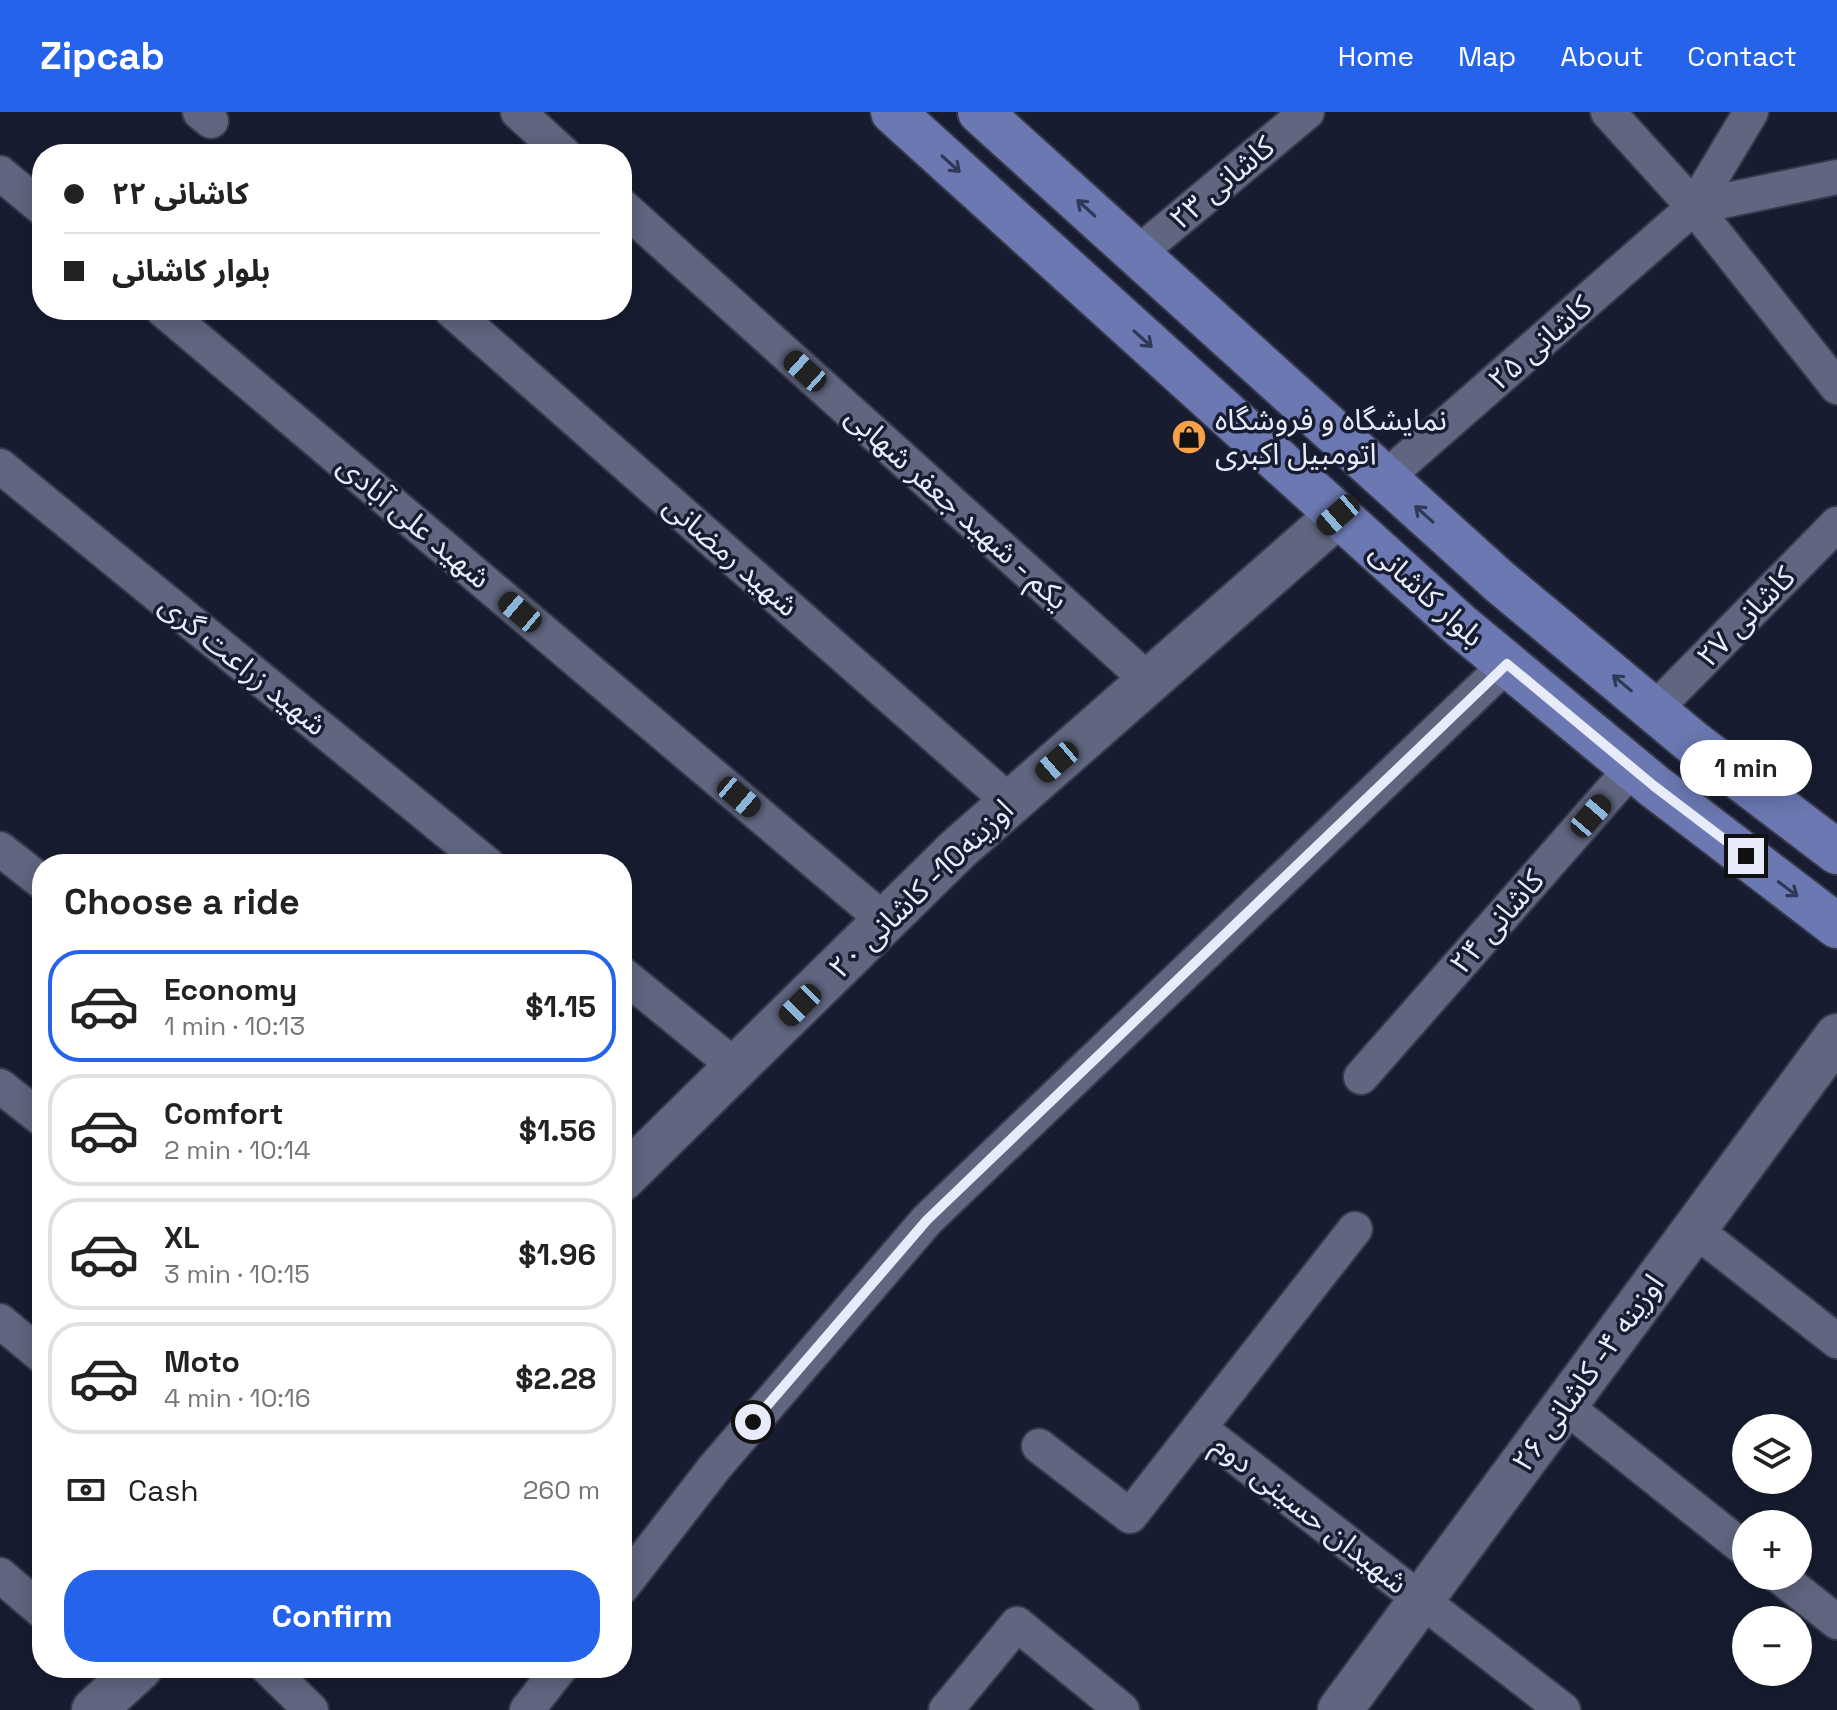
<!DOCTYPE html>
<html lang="en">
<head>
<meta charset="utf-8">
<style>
	:root { --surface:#fff; --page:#f2f2f2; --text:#222; --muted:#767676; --line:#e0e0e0; --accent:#2563eb }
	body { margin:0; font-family:"Space Grotesk","Noto Sans Arabic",sans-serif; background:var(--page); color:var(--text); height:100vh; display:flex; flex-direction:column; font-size:30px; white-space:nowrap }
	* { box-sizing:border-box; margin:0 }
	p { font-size:26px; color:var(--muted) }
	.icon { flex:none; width:44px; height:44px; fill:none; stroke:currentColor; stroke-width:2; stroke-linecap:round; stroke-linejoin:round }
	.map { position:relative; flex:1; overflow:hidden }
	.side { position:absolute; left:32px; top:742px; width:600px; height:824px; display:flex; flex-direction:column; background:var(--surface); border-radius:32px; box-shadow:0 4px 20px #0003 }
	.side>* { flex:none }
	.banner { position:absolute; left:32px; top:32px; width:600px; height:176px; border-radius:32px; box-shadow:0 4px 20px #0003; display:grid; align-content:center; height:176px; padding:0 32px; background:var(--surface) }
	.tools { position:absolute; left:1732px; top:1302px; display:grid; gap:16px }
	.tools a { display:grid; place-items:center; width:80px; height:80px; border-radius:50%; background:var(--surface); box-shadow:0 4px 20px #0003; font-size:40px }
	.end { position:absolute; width:36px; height:36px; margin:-18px; border:10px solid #e7ebfa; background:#111; box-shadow:0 0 0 4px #111 }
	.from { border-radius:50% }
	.bubble { position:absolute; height:56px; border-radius:28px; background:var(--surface); box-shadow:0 4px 20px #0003; font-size:26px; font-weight:600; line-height:56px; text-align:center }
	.car { position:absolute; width:24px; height:48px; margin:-24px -12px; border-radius:10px; box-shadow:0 0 6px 2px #0007; background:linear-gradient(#222 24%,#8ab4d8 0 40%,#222 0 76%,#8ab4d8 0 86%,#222 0) }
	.banner b { display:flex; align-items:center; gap:28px; height:76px; font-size:30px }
	.banner b+b { border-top:2px solid var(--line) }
	.banner i { width:20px; height:20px; background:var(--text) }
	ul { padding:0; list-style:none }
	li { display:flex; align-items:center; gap:24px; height:112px; margin:0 16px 12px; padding:0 16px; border:4px solid var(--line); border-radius:32px }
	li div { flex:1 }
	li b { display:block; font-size:30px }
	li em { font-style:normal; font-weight:600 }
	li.current { border-color:var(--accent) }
	li>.icon { width:72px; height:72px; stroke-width:1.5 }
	h2 { padding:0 32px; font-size:36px; line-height:96px }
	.pay { display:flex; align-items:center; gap:20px; height:88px; padding:0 32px; font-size:30px }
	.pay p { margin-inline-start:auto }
	.primary-button { display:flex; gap:16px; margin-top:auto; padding:16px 32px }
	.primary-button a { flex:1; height:92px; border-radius:32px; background:var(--accent); color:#fff; font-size:32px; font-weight:600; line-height:92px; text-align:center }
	header { display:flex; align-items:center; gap:48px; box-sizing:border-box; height:112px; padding:0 40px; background:var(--accent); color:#fff }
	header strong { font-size:38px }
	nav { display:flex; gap:44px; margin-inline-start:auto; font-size:28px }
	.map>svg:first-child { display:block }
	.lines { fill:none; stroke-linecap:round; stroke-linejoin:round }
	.street-casing { stroke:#36384a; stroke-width:38 }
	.secondary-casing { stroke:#36384a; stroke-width:48 }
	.primary-casing { stroke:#36384a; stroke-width:48 }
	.street { stroke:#606680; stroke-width:34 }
	.secondary { stroke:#606680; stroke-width:44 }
	.primary { stroke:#6b78b1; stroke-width:44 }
	.oneway { stroke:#303857 }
	.route { stroke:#e7ebfa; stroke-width:10 }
	.labels { text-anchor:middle; stroke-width:7; stroke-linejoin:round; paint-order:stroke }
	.street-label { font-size:30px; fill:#e7ebfa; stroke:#171c30 }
	.poi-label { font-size:30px; fill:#e7ebfa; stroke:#171c30; text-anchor:start }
</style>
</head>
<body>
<header>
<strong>Zipcab</strong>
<nav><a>Home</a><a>Map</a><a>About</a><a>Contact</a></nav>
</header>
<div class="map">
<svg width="1837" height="1598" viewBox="0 0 1837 1598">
	<rect width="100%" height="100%" fill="#171c30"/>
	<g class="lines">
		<g class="street-casing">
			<g id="street">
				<path d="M 200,0 L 211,9"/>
				<path d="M 518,0 L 564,42"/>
				<path d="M 1608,0 L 1694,95 L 1837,275"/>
				<path d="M 0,61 L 42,96"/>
				<path d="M 622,94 L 1149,569"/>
				<path d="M 1694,95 L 1837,65"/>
				<path d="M 1137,142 L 1307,0"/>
				<path d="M 163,198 L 885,809"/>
				<path d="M 451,198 L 1011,691"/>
				<path d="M 0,354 L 487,752"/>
				<path d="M 1385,366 L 1694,95 L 1751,0"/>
				<path d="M 1654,598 L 1837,412"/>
				<path d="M 0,737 L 42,770"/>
				<path d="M 622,862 L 736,955"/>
				<path d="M 1361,965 L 1632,656"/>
				<path d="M 0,974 L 42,1007"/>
				<path d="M 1694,1117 L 1837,1229"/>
				<path d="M 0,1209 L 42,1244"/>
				<path d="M 1564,1293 L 1746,1438"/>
				<path d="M 1199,1316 L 1563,1598"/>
				<path d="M 1039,1334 L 1130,1404 L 1355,1117"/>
				<path d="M 0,1463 L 42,1499"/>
				<path d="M 1779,1464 L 1837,1510"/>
				<path d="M 622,1475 L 715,1355 L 927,1108 L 1507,552"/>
				<path d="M 268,1556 L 311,1598"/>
				<path d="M 527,1598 L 560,1556"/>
				<path d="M 946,1598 L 1017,1512 L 1122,1598"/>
			</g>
		</g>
		<g class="secondary-casing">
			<g id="secondary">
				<path d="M 622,1067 L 958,737 L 1338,403"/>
				<path d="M 94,1598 L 140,1556"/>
				<path d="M 1340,1598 L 1837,924"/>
			</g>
		</g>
		<g class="primary-casing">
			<g id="primary">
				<path d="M 893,0 L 1461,514 L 1654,674 L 1837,814"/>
				<path d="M 980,0 L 1500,470 L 1691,629 L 1837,740"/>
			</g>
		</g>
		<use href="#street" class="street"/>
		<use href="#secondary" class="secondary"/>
		<use href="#primary" class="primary"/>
	</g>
	<defs><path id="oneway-shaft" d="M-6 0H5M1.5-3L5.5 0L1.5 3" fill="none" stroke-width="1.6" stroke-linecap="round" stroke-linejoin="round" transform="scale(2)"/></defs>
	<g class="oneway">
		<use href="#oneway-shaft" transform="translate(951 52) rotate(42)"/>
		<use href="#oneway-shaft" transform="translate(1086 96) rotate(-138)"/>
		<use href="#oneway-shaft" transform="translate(1143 227) rotate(42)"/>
		<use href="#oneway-shaft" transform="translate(1424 402) rotate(-138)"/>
		<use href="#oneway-shaft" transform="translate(1622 571) rotate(-140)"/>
		<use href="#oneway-shaft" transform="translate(1788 777) rotate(37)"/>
	</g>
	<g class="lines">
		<path class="route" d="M 753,1310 L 927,1108 L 1507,552 L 1654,674 L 1746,744"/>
	</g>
	<defs>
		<g id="shop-disc" transform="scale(1.8)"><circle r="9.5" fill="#f7a149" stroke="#171c30"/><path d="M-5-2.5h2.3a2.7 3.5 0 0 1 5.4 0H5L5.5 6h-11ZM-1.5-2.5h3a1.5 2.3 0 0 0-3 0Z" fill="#111"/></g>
	</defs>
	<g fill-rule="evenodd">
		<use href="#shop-disc" x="1189" y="325"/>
	</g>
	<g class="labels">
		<g class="street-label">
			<text transform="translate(1222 71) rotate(-40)" y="10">کاشانی ۲۳</text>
			<text transform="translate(1540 231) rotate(-41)" y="10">کاشانی ۲۵</text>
			<text transform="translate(957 396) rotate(42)" y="10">یکم - شهید جعفر شهابی</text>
			<text transform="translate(414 410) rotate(40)" y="10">شهید علی آبادی</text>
			<text transform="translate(731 444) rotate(41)" y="10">شهید رمضانی</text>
			<text transform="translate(1427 482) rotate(42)" y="10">بلوار کاشانی</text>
			<text transform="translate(1746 505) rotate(-46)" y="10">کاشانی ۲۷</text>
			<text transform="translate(243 553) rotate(39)" y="10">شهید زراعت گری</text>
			<text transform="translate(921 777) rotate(-44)" y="10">اوزینه10- کاشانی ۲۰</text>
			<text transform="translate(1497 810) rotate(-49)" y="10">۲۴ کاشانی</text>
			<text transform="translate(1588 1261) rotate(-54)" y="10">اوزینه ۴- کاشانی ۲۶</text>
			<text transform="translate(1310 1402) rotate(38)" y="10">شهیدان حسینی دوم</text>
		</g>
		<g class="poi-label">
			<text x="1215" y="318">نمایشگاه و فروشگاه<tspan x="1215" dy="34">اتومبیل اکبری</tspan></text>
		</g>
	</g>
</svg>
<div class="tools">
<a><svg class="icon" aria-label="layers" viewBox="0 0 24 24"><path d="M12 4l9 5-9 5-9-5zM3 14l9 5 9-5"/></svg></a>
<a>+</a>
<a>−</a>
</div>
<i class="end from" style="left:753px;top:1310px"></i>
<i class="end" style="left:1746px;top:744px"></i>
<div class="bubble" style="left:1680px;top:628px;width:132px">1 min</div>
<i class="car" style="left:805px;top:259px;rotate:312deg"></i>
<i class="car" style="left:1338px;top:403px;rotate:229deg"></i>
<i class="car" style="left:520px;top:500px;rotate:310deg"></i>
<i class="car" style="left:1057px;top:650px;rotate:229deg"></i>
<i class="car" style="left:739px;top:685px;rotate:130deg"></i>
<i class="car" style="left:1591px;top:704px;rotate:41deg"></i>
<i class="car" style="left:800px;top:893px;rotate:225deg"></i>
<div class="banner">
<b><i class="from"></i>کاشانی ۲۲</b>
<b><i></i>بلوار کاشانی</b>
</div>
<section class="side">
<h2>Choose a ride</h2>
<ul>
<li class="current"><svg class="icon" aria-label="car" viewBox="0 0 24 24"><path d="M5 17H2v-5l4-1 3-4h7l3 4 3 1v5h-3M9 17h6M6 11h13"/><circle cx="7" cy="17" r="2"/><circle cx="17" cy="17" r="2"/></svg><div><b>Economy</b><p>1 min · 10:13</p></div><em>$1.15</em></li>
<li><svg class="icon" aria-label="car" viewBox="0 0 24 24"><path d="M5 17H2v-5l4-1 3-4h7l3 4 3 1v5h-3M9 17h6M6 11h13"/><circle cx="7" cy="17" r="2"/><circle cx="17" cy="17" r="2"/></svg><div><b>Comfort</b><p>2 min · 10:14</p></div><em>$1.56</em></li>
<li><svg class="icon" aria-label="car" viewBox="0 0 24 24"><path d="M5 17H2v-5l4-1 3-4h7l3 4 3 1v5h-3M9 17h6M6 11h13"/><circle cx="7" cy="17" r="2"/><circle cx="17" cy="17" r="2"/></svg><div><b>XL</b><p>3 min · 10:15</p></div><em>$1.96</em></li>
<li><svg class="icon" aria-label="car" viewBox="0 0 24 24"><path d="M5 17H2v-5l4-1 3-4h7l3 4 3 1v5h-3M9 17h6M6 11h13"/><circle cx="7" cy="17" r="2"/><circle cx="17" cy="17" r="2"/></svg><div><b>Moto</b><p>4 min · 10:16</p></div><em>$2.28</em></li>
</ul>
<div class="pay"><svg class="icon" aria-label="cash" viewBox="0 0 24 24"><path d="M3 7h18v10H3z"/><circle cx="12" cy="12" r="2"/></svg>Cash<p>260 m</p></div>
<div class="primary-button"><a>Confirm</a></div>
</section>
</div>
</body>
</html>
